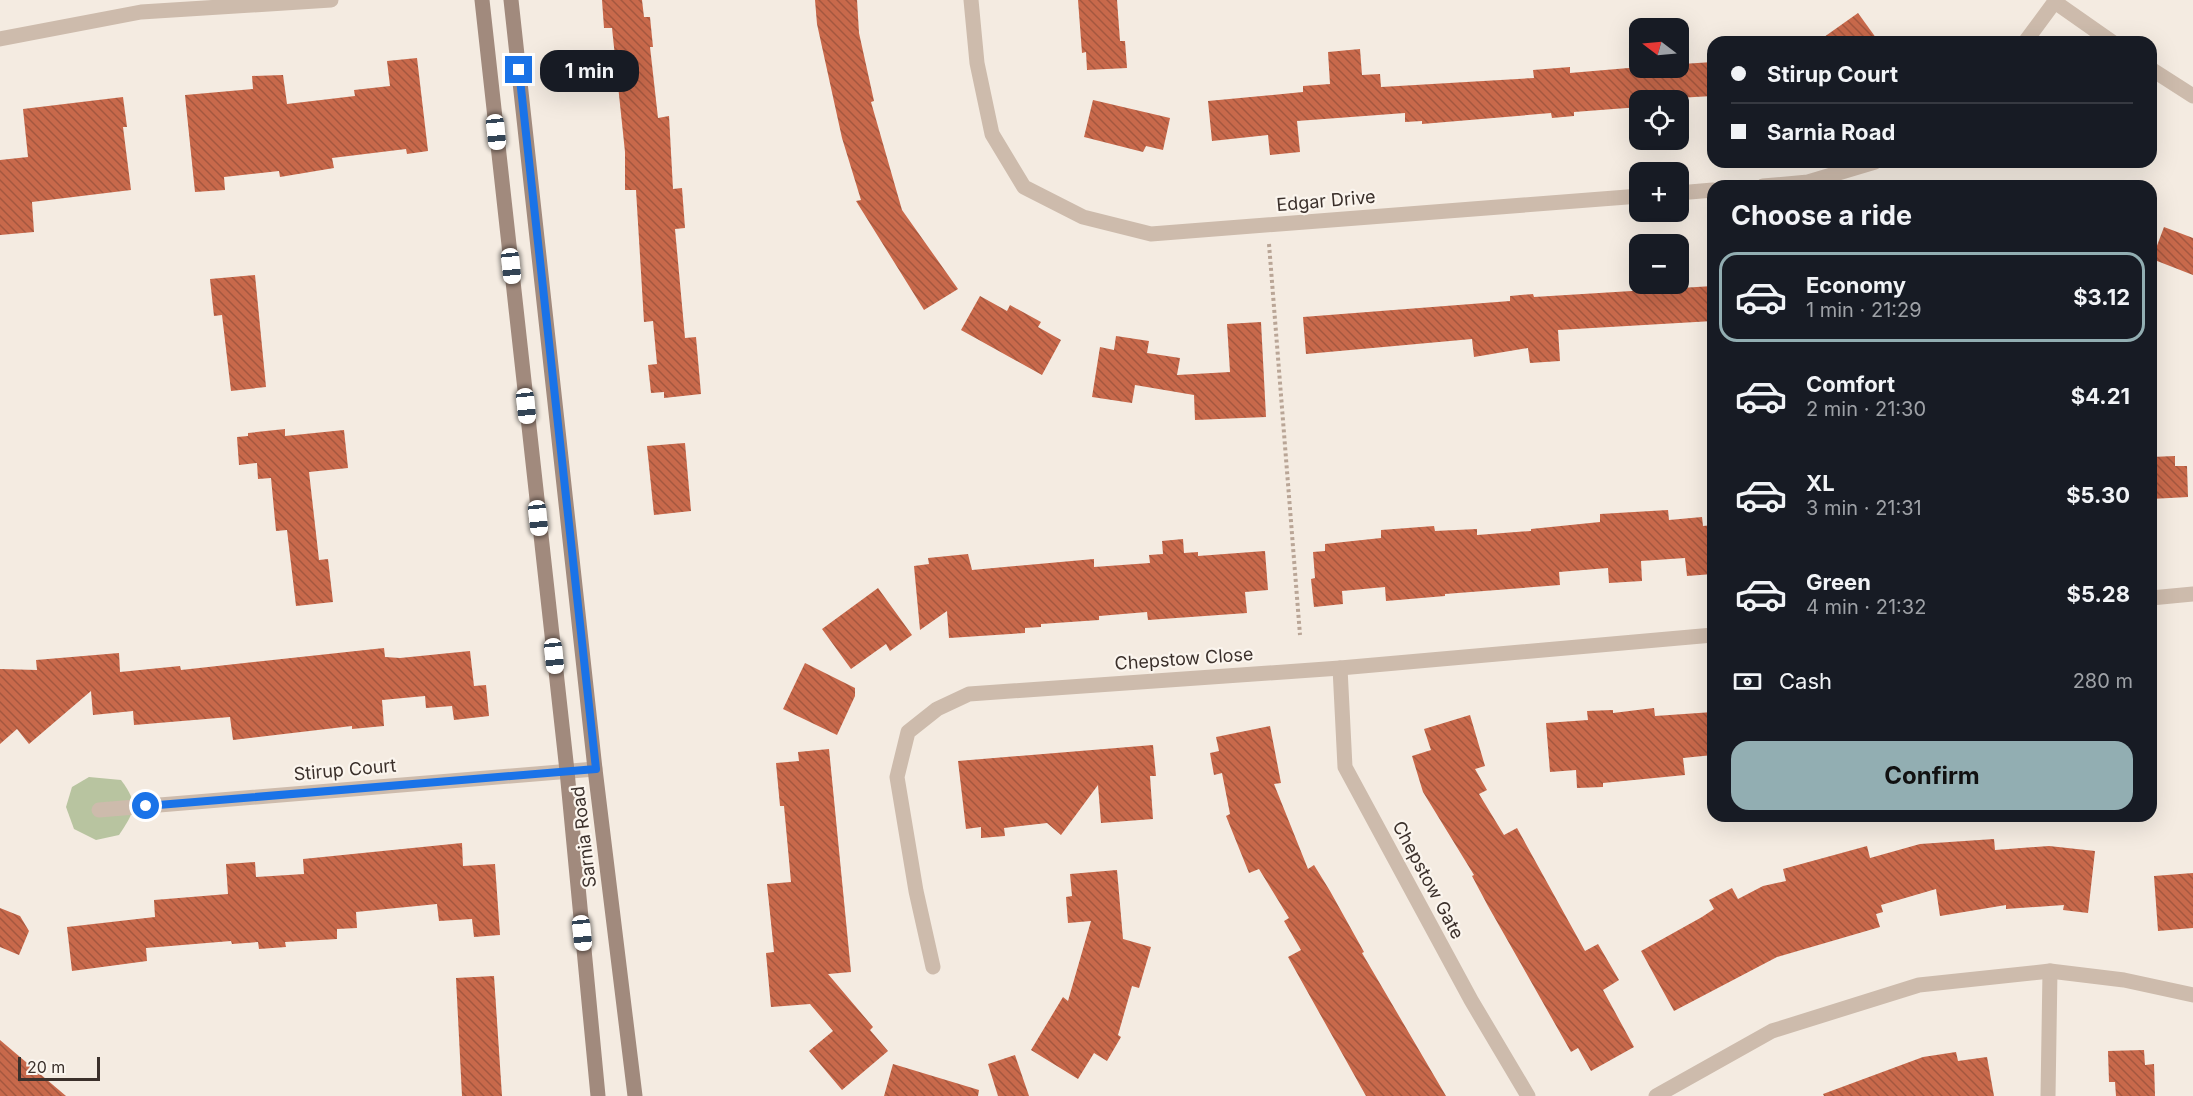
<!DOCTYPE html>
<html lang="en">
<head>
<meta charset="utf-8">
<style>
	:root { --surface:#171b24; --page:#242831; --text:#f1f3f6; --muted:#9ea1a6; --line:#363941; --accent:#92aeb2 }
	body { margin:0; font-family:Inter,sans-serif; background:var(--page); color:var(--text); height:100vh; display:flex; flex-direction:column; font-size:22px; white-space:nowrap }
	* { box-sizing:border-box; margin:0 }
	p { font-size:20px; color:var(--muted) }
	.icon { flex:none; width:33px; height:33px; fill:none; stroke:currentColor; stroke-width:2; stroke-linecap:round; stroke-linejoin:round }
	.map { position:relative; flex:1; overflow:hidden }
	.sheet { position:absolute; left:1707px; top:180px; width:450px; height:642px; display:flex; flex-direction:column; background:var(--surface); border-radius:18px; box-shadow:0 6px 24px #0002 }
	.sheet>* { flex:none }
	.hud { position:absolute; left:1707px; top:36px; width:450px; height:132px; border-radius:18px; box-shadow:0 6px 24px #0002; display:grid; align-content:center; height:132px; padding:0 24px; background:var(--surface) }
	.needle { width:39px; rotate:286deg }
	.controls { position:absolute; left:1629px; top:18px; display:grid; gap:12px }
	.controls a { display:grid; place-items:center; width:60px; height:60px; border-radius:12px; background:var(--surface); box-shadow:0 6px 24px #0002; font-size:30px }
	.scale { position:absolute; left:18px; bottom:15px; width:82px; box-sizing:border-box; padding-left:6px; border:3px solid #3b302b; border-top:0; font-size:16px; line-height:21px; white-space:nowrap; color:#3b302b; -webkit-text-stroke:4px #fbf5ee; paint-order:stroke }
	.end { position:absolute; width:27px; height:27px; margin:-14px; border:8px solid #1a73e8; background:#fff; box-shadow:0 0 0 3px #fff }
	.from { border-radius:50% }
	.bubble { position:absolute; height:42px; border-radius:18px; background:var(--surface); box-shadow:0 6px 24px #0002; font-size:20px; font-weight:700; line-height:42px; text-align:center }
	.car { position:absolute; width:18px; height:36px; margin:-18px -9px; border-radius:8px; box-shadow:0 0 4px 2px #0007; background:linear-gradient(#fff 24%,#345 0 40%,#fff 0 76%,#345 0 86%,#fff 0) }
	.hud b { display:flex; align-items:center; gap:21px; height:57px; font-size:22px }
	.hud b+b { border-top:2px solid var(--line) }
	.hud i { width:15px; height:15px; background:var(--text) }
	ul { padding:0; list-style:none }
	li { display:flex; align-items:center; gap:18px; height:90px; margin:0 12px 9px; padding:0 12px; border:3px solid transparent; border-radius:18px }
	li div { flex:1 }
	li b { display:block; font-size:22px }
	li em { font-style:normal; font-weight:700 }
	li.selected { border-color:var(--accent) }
	li>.icon { width:54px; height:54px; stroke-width:1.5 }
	h2 { padding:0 24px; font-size:27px; line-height:72px }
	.pay { display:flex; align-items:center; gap:15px; height:66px; padding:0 24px; font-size:22px }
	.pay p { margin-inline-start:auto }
	.button { display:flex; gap:12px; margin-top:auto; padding:12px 24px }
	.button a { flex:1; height:69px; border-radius:18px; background:var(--accent); color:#111; font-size:24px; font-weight:700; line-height:69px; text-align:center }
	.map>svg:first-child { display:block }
	.grass { fill:#b8c4a0 }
	.building { fill:url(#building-back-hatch) }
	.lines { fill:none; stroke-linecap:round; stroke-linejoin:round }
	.path { stroke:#b9a596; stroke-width:4; stroke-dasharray:3 3; stroke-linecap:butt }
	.minor { stroke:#cdbbac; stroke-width:15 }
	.tertiary { stroke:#cdbbac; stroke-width:15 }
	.secondary { stroke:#a18a7d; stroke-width:15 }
	.route { stroke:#1a73e8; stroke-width:8 }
	.labels { text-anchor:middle; stroke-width:4.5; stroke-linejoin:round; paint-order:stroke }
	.street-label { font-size:18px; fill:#3b302b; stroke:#fbf5ee }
</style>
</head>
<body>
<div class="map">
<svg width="2193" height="1096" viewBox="0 0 2193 1096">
	<defs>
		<pattern id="building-back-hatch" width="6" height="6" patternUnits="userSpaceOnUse" patternTransform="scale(1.5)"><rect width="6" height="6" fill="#c8694b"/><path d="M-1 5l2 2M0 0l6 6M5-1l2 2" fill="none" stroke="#a4573f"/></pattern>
	</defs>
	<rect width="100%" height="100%" fill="#f4ebe1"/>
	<path class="grass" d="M 89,777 L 121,780 C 139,804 135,811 119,835 L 96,840 L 74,829 L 66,807 L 72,787 Z"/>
	<g class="building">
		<path d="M 602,0 L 642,0 L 644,17 L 650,17 L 653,47 L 650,47 L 658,118 L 669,116 L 673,189 L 682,188 L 685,228 L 675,229 L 685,338 L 696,337 L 701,394 L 664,398 L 664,392 L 651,393 L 648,365 L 657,364 L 653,321 L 644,322 L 636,190 L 625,190 L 625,152 L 612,28 L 604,28 Z"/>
		<path d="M 815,0 L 857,0 L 859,33 L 874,101 L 871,102 L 902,210 L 958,289 L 924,310 L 856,201 L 861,200 L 842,138 L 817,24 Z"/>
		<path d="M 1078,0 L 1117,0 L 1120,41 L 1125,41 L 1127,68 L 1087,70 L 1086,52 L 1082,53 Z"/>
		<path d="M 1858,13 L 1879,42 L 1817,42 Z"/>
		<path d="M 1360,49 L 1362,75 L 1380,74 L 1381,87 L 1534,78 L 1533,70 L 1570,67 L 1570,73 L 1640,67 L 1682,68 L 1682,64 L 1713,62 L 1713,96 L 1640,100 L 1640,107 L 1574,112 L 1574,116 L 1552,118 L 1551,113 L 1422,124 L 1422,121 L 1405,122 L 1405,113 L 1297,121 L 1300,152 L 1270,155 L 1268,135 L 1212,141 L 1208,101 L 1303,92 L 1303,86 L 1330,84 L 1328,52 Z"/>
		<path d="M 417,58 L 428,151 L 407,154 L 406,149 L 332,158 L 334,168 L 280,177 L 279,171 L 224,177 L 225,190 L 195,192 L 185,95 L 253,89 L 252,76 L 283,75 L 287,104 L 355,96 L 354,90 L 390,86 L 387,61 Z"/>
		<path d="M 123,97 L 127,127 L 123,127 L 131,190 L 32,202 L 34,232 L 0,235 L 0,160 L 28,157 L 23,109 Z"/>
		<path d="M 1093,100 L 1170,118 L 1163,150 L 1146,146 L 1143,152 L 1084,137 Z"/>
		<path d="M 2164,227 L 2193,238 L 2193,275 L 2152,259 Z"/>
		<path d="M 255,275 L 266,387 L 231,391 L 222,315 L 214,316 L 210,279 Z"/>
		<path d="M 1713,286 L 1713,321 L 1558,330 L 1560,361 L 1530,363 L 1528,348 L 1474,357 L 1472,339 L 1306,354 L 1303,317 L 1510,301 L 1510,296 L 1533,294 L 1534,297 Z"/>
		<path d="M 980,296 L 1007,311 L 1010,305 L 1041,322 L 1038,327 L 1061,340 L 1042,375 L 961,330 Z"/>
		<path d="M 1261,322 L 1266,417 L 1195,420 L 1194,395 L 1135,385 L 1132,403 L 1092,397 L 1100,347 L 1114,350 L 1116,336 L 1149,341 L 1147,353 L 1180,358 L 1177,375 L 1230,372 L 1227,324 Z"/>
		<path d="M 285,429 L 285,436 L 344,430 L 348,468 L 309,472 L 319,560 L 328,559 L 333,602 L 296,606 L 287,530 L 276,531 L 271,478 L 258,479 L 257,463 L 239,465 L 237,437 L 248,436 L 248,433 Z"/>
		<path d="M 685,443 L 691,511 L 654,515 L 647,446 Z"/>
		<path d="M 2175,456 L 2175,466 L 2187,466 L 2188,497 L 2151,499 L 2151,457 Z"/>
		<path d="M 1668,510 L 1669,520 L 1702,517 L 1703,526 L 1713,525 L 1713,574 L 1687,576 L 1685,558 L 1641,561 L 1642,581 L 1609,583 L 1608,568 L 1559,572 L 1560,585 L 1445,594 L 1445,596 L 1386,601 L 1385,587 L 1342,591 L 1343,604 L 1314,607 L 1311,579 L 1315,578 L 1313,552 L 1325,551 L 1325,544 L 1381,538 L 1381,530 L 1434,526 L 1435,531 L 1477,529 L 1477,535 L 1531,531 L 1531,529 L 1600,522 L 1600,514 Z"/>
		<path d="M 1183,539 L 1184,553 L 1198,552 L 1198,556 L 1265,551 L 1268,590 L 1245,592 L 1247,613 L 1148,620 L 1147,612 L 1099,616 L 1099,620 L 1041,624 L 1041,627 L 1025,628 L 1025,633 L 949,638 L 947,611 L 920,630 L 914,566 L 929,564 L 928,558 L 968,554 L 972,570 L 1094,559 L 1094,567 L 1150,563 L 1149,555 L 1163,554 L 1162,541 Z"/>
		<path d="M 878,588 L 912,635 L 890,651 L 886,644 L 851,669 L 822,629 Z"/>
		<path d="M 384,648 L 385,657 L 400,658 L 470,651 L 474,686 L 486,685 L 489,716 L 454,720 L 452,706 L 426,708 L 425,696 L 382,700 L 384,726 L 352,729 L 352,726 L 233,740 L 230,717 L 134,725 L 133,711 L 93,715 L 91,691 L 29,744 L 17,729 L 0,744 L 0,669 L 37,670 L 36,660 L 119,653 L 120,672 L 180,666 L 181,670 Z"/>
		<path d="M 805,663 L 855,688 L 855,696 L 837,735 L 783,709 Z"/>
		<path d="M 1654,708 L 1655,716 L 1713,712 L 1713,755 L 1683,758 L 1685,775 L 1603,783 L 1603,787 L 1577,788 L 1576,770 L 1550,772 L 1546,723 L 1588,720 L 1587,711 L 1613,710 L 1613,713 Z"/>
		<path d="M 1470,715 L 1485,766 L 1475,769 L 1487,790 L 1479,794 L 1504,835 L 1517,828 L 1585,951 L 1598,944 L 1619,980 L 1603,990 L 1634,1047 L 1591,1071 L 1578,1048 L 1571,1052 L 1488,906 L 1472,876 L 1474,875 L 1423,792 L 1412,756 L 1431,750 L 1424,729 Z"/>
		<path d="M 1270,726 L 1281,783 L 1274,784 L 1308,869 L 1314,865 L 1330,891 L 1364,952 L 1362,953 L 1446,1096 L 1366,1096 L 1288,957 L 1301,950 L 1284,921 L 1289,918 L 1259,869 L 1249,873 L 1226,816 L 1230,814 L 1222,773 L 1214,775 L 1210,753 L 1219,751 L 1216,737 Z"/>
		<path d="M 1153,745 L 1156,776 L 1150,776 L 1153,819 L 1101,823 L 1098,785 L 1061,835 L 1047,823 L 1004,828 L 1005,836 L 981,838 L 981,827 L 966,829 L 958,761 Z"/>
		<path d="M 829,749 L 851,972 L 828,974 L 873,1027 L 870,1030 L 888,1051 L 842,1090 L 809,1051 L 833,1031 L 810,1004 L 771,1007 L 766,953 L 774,952 L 767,884 L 791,882 L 784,806 L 780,806 L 776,763 L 799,761 L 798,752 Z"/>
		<path d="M 1994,839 L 1995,850 L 2049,846 L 2095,851 L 2088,913 L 2063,910 L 2064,905 L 2006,909 L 2006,905 L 1940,916 L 1936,889 L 1881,905 L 1883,912 L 1876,914 L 1880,927 L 1777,957 L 1674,1011 L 1641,951 L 1702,917 L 1714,909 L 1709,900 L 1732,888 L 1738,899 L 1763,886 L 1786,881 L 1783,869 L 1867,846 L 1870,858 L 1920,844 Z"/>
		<path d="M 462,843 L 463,866 L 495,864 L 500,935 L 474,937 L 472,919 L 439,921 L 437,904 L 356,912 L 357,928 L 337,929 L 337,939 L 285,942 L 286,947 L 259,949 L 258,942 L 232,944 L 231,941 L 146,948 L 147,961 L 72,971 L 67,927 L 155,917 L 154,900 L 228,894 L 226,864 L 255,862 L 256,877 L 304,874 L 303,859 Z"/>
		<path d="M 1117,870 L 1123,939 L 1151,947 L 1139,988 L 1132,986 L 1118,1035 L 1121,1037 L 1107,1061 L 1094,1053 L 1078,1079 L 1031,1050 L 1063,997 L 1068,1001 L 1091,921 L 1068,923 L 1066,897 L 1072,896 L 1070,874 Z"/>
		<path d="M 2193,873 L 2193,928 L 2158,931 L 2154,876 Z"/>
		<path d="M 0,908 L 20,916 L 29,931 L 19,955 L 0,947 Z"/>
		<path d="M 494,976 L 502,1096 L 462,1096 L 456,978 Z"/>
		<path d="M 0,1040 L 66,1096 L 0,1096 Z"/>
		<path d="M 2144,1050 L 2145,1065 L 2154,1064 L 2155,1096 L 2116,1096 L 2115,1082 L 2109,1082 L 2108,1051 Z"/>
		<path d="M 1956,1052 L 1958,1061 L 1987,1057 L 1994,1096 L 1824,1096 L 1823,1094 L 1923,1057 Z"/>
		<path d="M 1015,1055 L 1029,1096 L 998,1096 L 988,1064 Z"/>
		<path d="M 893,1064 L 979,1090 L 978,1096 L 884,1096 Z"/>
	</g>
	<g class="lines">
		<path class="path" d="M 1269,244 L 1300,635"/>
		<g class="minor">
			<path d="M 971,0 L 977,63 L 992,134 L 1024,187 L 1083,217 L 1151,234 L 1640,196"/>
			<path d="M 2055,2 L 2112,42"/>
			<path d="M 0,39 L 141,12 L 331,0"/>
			<path d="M 2025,42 L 2056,0"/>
			<path d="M 2151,69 L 2193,96"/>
			<path d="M 1763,186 L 1808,182 L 1875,162"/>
			<path d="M 1678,193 L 1713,190"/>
			<path d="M 2151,598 L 2193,594"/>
			<path d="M 1340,668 L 1345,767 L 1471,1000 L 1528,1096"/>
			<path d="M 99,810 L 595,769"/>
			<path d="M 933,967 L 916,891 L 897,777 L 908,732 L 937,709 L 969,694 L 1340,668 L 1713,635"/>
			<path d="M 2048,1096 L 2050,971"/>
		</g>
		<path class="tertiary" d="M 1656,1096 L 1772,1031 L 1919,985 L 2050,971 L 2124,980 L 2193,995"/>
		<g class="secondary">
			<path d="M 482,0 L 567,771 L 598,1096"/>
			<path d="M 511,0 L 595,769 L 635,1096"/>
		</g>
	</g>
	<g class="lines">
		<path class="route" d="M 146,806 L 596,769 L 519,70"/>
	</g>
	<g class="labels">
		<g class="street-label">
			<text transform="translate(1326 201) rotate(-5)" y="6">Edgar Drive</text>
			<text transform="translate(1184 659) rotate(-4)" y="6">Chepstow Close</text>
			<text transform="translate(345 770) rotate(-5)" y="6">Stirup Court</text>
			<text transform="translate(584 837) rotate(-97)" y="6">Sarnia Road</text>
			<text transform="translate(1428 880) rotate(62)" y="6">Chepstow Gate</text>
		</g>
	</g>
</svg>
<div class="controls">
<a><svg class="needle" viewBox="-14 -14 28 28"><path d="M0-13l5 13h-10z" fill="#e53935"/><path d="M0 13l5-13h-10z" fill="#9ea1a6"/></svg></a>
<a><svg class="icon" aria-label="locate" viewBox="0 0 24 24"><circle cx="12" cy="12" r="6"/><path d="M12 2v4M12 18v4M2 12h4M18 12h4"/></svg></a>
<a>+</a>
<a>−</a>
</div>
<div class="scale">20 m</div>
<i class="end from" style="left:146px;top:806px"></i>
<i class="end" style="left:519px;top:70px"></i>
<div class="bubble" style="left:540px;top:50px;width:99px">1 min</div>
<i class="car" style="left:496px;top:132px;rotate:174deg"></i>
<i class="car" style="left:511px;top:266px;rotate:174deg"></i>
<i class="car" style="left:526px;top:406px;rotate:174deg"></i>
<i class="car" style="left:538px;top:518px;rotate:174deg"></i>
<i class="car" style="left:554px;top:656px;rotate:174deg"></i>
<i class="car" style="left:582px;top:933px;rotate:174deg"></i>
<div class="hud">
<b><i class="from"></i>Stirup Court</b>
<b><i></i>Sarnia Road</b>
</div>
<section class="sheet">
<h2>Choose a ride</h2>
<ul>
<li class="selected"><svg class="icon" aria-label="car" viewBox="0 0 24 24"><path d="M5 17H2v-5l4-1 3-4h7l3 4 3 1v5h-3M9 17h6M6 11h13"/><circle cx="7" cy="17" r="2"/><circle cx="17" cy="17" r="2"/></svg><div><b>Economy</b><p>1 min · 21:29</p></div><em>$3.12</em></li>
<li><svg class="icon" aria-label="car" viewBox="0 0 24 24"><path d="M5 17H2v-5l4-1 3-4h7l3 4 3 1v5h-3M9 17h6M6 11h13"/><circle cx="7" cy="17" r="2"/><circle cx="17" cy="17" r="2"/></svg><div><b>Comfort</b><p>2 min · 21:30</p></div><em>$4.21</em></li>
<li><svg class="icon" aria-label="car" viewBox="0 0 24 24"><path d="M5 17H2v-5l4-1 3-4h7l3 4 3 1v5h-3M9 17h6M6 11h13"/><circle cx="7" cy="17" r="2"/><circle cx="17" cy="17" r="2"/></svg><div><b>XL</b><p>3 min · 21:31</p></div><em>$5.30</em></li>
<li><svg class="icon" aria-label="car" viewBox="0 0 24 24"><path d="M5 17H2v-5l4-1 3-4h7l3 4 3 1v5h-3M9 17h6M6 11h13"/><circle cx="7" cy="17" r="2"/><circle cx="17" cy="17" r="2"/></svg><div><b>Green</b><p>4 min · 21:32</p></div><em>$5.28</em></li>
</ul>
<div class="pay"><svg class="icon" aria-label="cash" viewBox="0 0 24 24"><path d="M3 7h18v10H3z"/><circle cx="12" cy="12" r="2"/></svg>Cash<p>280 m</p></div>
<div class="button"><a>Confirm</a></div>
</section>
</div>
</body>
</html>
